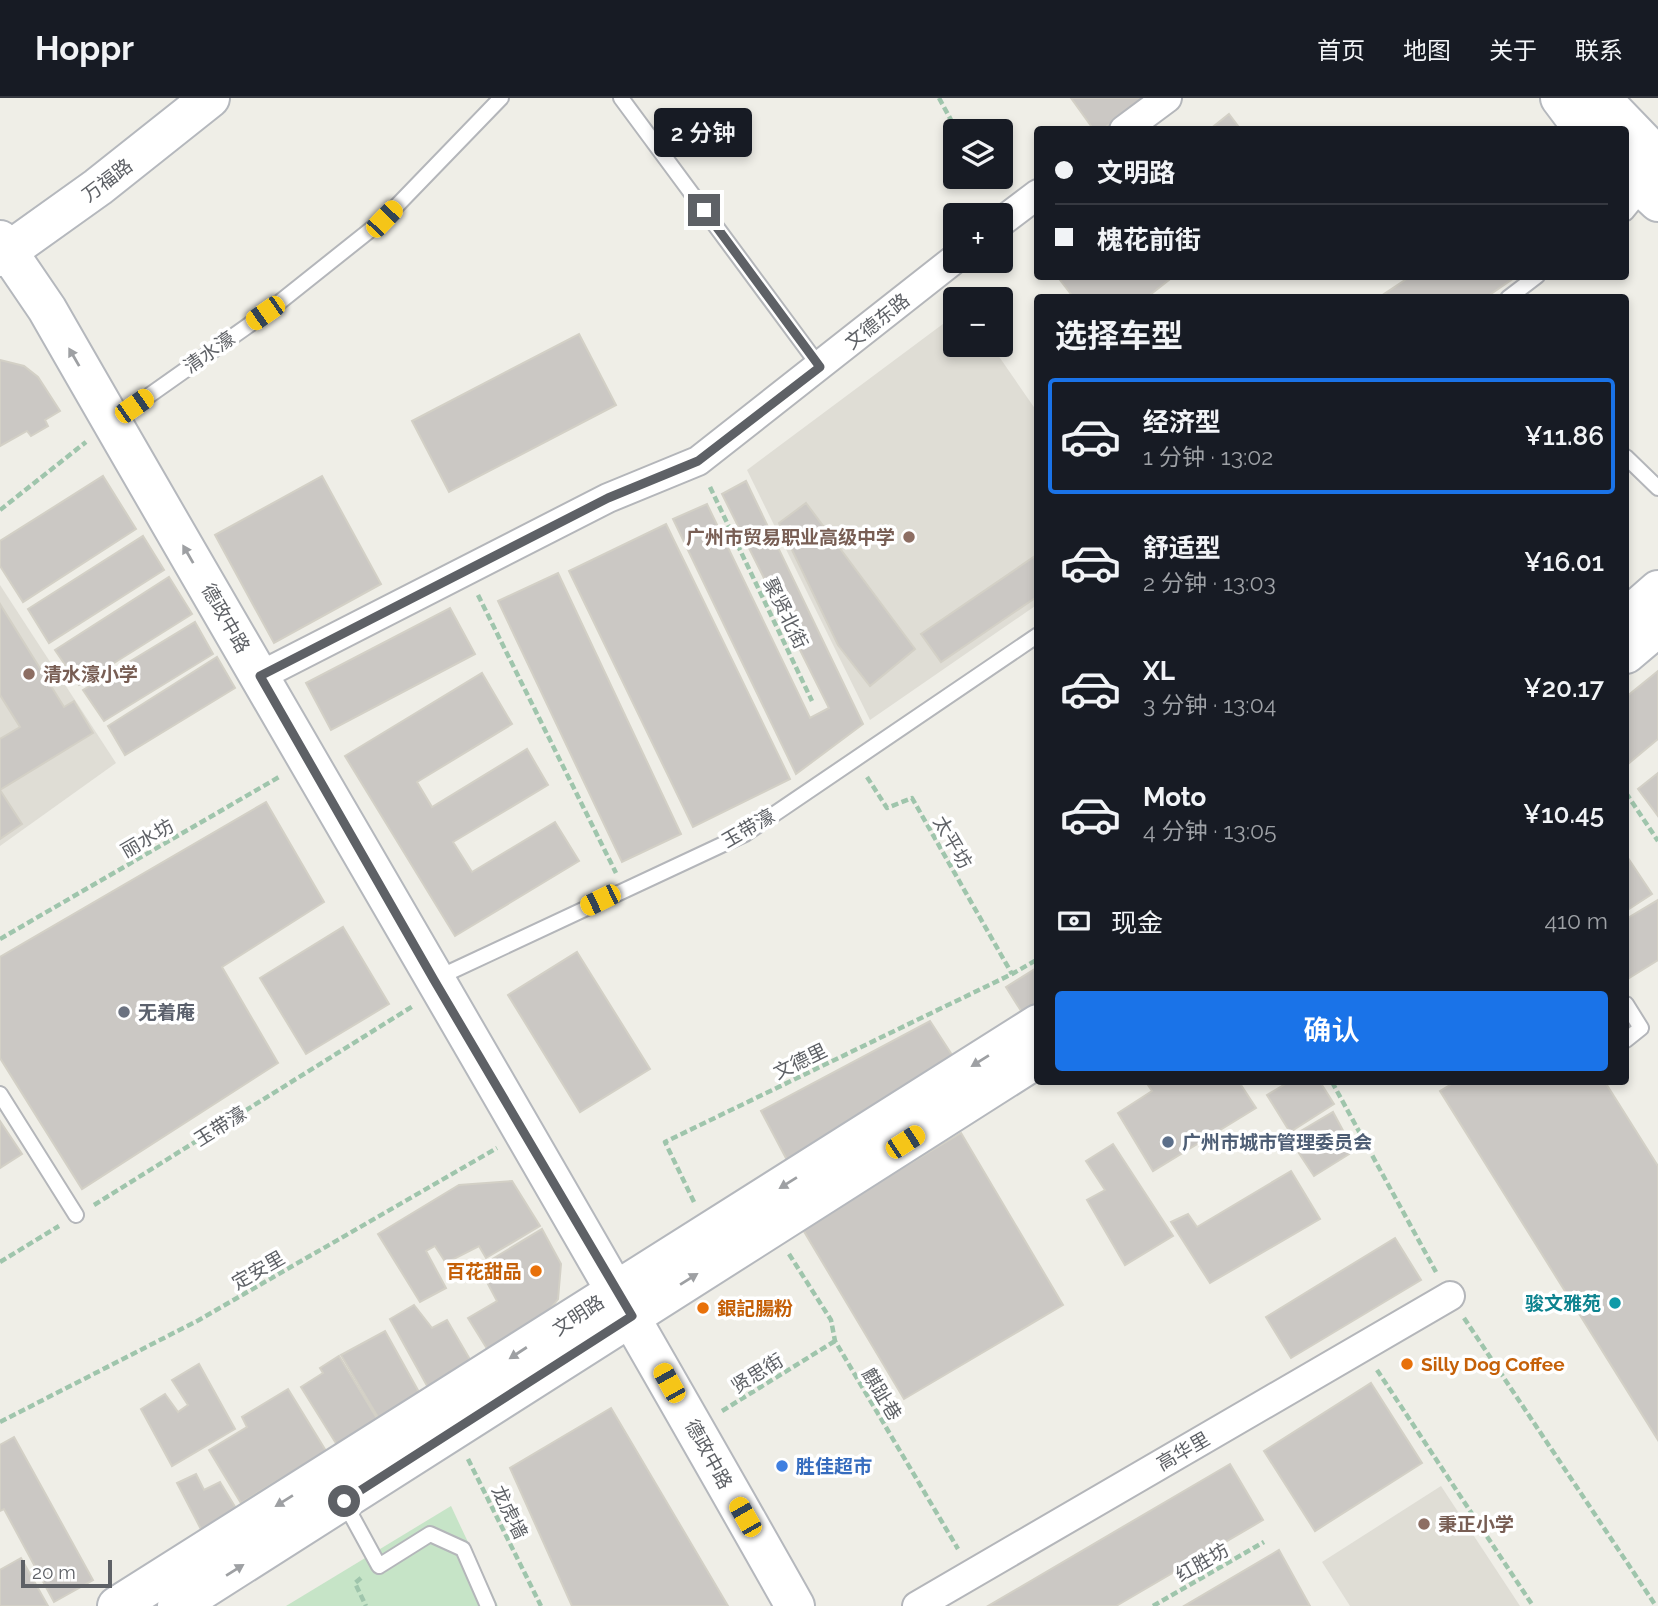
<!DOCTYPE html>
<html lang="zh">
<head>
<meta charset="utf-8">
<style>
	:root { --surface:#171b24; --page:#242831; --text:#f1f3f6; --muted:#9ea1a6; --line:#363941; --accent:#1a73e8 }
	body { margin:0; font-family:Raleway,"Noto Sans SC",sans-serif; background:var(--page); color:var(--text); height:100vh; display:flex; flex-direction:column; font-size:26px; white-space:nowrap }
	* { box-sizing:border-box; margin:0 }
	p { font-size:23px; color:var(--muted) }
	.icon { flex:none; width:38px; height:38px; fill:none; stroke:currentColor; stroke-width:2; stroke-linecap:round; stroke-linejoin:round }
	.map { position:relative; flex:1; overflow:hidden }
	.sheet { position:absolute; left:1034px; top:196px; width:595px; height:791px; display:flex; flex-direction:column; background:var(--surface); border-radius:7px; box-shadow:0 4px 10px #0003 }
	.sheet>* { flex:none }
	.hud { position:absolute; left:1034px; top:28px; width:595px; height:154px; border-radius:7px; box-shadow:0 4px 10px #0003; display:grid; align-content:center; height:154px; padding:0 21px; background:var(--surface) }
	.controls { position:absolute; left:943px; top:21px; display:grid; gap:14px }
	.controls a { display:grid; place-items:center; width:70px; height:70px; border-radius:7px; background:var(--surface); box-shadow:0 4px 10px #0003; font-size:35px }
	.scale { position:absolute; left:21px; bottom:18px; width:91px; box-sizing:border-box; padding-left:7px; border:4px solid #5e6166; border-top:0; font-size:19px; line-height:24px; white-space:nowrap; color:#5e6166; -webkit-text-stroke:5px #fff; paint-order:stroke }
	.end { position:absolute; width:32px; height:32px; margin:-16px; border:9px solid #5e6166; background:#fff; box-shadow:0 0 0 4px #fff }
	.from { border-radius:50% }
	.bubble { position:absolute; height:49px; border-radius:7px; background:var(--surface); box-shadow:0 4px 10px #0003; font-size:23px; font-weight:600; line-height:49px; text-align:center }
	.car { position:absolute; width:21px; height:42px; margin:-21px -10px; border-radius:9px; box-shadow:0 0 5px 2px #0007; background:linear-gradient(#f5c518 24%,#345 0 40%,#f5c518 0 76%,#345 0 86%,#f5c518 0) }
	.hud b { display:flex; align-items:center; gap:24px; height:66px; font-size:26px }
	.hud b+b { border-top:2px solid var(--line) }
	.hud i { width:18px; height:18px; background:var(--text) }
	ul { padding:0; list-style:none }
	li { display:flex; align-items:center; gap:21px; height:116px; margin:0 14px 10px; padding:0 7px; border:4px solid transparent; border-radius:7px }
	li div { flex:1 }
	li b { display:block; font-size:26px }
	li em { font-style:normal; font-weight:600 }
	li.on { border-color:var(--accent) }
	li>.icon { width:63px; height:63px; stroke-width:1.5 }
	h2 { padding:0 21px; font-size:32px; line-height:84px }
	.pay { display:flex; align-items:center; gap:18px; height:77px; padding:0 21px; font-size:26px }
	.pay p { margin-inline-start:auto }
	.primary-button { display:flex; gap:14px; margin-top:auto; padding:14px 21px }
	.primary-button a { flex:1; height:80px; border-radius:7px; background:var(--accent); color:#fff; font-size:28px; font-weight:600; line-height:80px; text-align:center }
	header { display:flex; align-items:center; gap:42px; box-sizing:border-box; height:98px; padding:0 35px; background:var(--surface); border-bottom:2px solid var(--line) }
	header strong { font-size:33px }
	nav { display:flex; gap:38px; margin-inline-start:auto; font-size:24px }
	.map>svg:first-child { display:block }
	.education { fill:#dfddd5 }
	.green { fill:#c6e4c7 }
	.building { fill:#cbc8c4; stroke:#d3d0c6; stroke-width:2 }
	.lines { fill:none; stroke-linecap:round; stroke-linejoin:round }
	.lane-casing { stroke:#b4b6ba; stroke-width:18 }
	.street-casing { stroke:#b4b6ba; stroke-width:32 }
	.secondary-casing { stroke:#b5b8bd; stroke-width:42 }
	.path { stroke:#9fc5ac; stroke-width:4.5; stroke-dasharray:7 3.5; stroke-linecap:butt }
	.lane { stroke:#fff; stroke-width:14 }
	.street { stroke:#fff; stroke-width:28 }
	.secondary { stroke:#fff; stroke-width:38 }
	.oneway { fill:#9ea0a3 }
	.route { stroke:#5e6166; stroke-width:9 }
	.education-dot { fill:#8d6e63; stroke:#fff; stroke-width:2.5 }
	.worship-dot { fill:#6b7280; stroke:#fff; stroke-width:2.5 }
	.service-dot { fill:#5c6f8a; stroke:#fff; stroke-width:2.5 }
	.food-dot { fill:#e8710a; stroke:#fff; stroke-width:2.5 }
	.culture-dot { fill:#0f9aa8; stroke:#fff; stroke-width:2.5 }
	.shop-dot { fill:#3f7fe0; stroke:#fff; stroke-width:2.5 }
	.labels { text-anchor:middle; stroke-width:7; stroke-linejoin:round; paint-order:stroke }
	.street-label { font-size:19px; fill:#5e6166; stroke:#fff }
	.education-label { font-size:19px; font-weight:bold; fill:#785e54; stroke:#fff; text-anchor:start }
	.worship-label { font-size:19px; font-weight:bold; fill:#5b616d; stroke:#fff; text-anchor:start }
	.service-label { font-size:19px; font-weight:bold; fill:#4e5e75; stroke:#fff; text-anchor:start }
	.food-label { font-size:19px; font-weight:bold; fill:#c56008; stroke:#fff; text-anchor:start }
	.culture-label { font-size:19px; font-weight:bold; fill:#0d838f; stroke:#fff; text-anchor:end }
	.shop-label { font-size:19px; font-weight:bold; fill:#366cbe; stroke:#fff; text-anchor:start }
</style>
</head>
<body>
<header>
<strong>Hoppr</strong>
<nav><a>首页</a><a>地图</a><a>关于</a><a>联系</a></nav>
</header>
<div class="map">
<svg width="1658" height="1508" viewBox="0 0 1658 1508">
	<rect width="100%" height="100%" fill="#efeee7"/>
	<g class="education">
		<path d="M 955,217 L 956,247 L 991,247 L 1038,315 L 1038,506 L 870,622 L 747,372 Z"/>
		<path d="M 0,487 L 116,665 L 0,748 Z"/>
		<path d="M 1441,1388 L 1520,1508 L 1350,1508 L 1322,1464 Z"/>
	</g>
	<path class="green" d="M 451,1408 L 498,1508 L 286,1508 Z"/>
	<g class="building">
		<path d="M 1071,0 L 1143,0 L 1102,32 L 1094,32 Z"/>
		<path d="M 1229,16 L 1241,32 L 1209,32 Z"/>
		<path d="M 1057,178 L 1174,178 L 1146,200 L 1074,200 Z"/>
		<path d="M 1411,178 L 1517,178 L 1485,200 L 1378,200 Z"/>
		<path d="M 579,236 L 616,307 L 449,394 L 412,323 Z"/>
		<path d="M 0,262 L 24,268 L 38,279 L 60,313 L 45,322 L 48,328 L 31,338 L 27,333 L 0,348 Z"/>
		<path d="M 103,378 L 136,431 L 23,504 L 0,468 L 0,443 Z"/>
		<path d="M 322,378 L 381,486 L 274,545 L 215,437 Z"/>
		<path d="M 746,383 L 863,626 L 796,676 L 673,421 L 707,406 L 810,620 L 829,610 L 722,396 Z"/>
		<path d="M 806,405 L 915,551 L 870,588 L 838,547 L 779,425 Z"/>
		<path d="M 666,426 L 790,681 L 693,729 L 569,473 Z"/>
		<path d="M 143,438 L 164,472 L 49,545 L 28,511 Z"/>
		<path d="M 1038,456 L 1038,498 L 941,564 L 921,536 Z"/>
		<path d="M 558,475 L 681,736 L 622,764 L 498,503 Z"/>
		<path d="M 169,479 L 192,516 L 79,587 L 55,552 Z"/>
		<path d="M 0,506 L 64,609 L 74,603 L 93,635 L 0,692 L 22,726 L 0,741 L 0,641 L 20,629 L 0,597 Z"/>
		<path d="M 450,510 L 475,556 L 331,632 L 306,585 Z"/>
		<path d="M 195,524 L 213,556 L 104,623 L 83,592 Z"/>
		<path d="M 217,559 L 235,590 L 125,657 L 108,628 Z"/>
		<path d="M 1658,573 L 1658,641 L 1628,666 L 1626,663 L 1626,599 Z"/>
		<path d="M 482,575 L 512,626 L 417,684 L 432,709 L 527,651 L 548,687 L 453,744 L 472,774 L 555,724 L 579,763 L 455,838 L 345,658 Z"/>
		<path d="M 1658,675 L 1658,718 L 1638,691 Z"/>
		<path d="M 266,704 L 324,804 L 222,869 L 278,965 L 82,1091 L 0,960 L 0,859 Z"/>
		<path d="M 1626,757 L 1652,796 L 1626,813 Z"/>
		<path d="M 1658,802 L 1658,862 L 1626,882 L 1626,821 Z"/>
		<path d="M 343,829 L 389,906 L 306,956 L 260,880 Z"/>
		<path d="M 577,854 L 650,971 L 580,1014 L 508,897 Z"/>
		<path d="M 1038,869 L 1038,907 L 1023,916 L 1006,889 Z"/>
		<path d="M 930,923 L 954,960 L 787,1062 L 761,1013 Z"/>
		<path d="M 1146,984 L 1239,984 L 1256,1010 L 1153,1073 L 1118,1015 L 1152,993 Z"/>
		<path d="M 1286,984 L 1320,984 L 1334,1006 L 1290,1034 L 1267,997 L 1287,985 Z"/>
		<path d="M 1455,984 L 1605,984 L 1658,1068 L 1658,1342 L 1440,993 Z"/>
		<path d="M 1333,1014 L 1354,1053 L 1314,1078 L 1289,1040 Z"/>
		<path d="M 0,1023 L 22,1056 L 0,1070 Z"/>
		<path d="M 961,1035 L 1063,1207 L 904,1301 L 802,1130 Z"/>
		<path d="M 1113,1046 L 1173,1138 L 1125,1167 L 1087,1102 L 1105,1092 L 1086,1063 Z"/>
		<path d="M 1291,1073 L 1320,1121 L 1210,1185 L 1171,1124 L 1188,1116 L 1197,1129 Z"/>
		<path d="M 512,1083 L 540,1128 L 486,1160 L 479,1148 L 446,1165 L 435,1148 L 426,1153 L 446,1190 L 420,1204 L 378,1136 L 459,1087 Z"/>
		<path d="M 542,1131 L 561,1166 L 558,1201 L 539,1225 L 489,1254 L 468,1220 L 497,1203 L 479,1169 Z"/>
		<path d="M 1395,1140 L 1421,1182 L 1291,1260 L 1266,1219 Z"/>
		<path d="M 414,1207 L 432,1230 L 447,1222 L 472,1265 L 430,1293 L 390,1221 Z"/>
		<path d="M 385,1233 L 420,1296 L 379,1321 L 341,1257 Z"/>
		<path d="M 339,1258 L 378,1322 L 337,1347 L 301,1289 L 323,1275 L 320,1270 Z"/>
		<path d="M 199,1266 L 235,1331 L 172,1368 L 141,1311 L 165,1296 L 178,1314 L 188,1307 L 172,1282 Z"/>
		<path d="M 1371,1285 L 1422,1365 L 1315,1433 L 1264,1353 Z"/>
		<path d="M 288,1291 L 326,1353 L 241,1405 L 209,1352 L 247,1329 L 242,1319 Z"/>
		<path d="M 611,1310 L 728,1508 L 572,1508 L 510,1370 Z"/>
		<path d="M 14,1339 L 93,1482 L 54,1504 L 4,1411 L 0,1413 L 0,1347 Z"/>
		<path d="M 1230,1366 L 1263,1422 L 1116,1508 L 988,1508 Z"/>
		<path d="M 196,1376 L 204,1392 L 220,1384 L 240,1417 L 205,1439 L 177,1385 Z"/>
		<path d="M 1279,1452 L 1310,1508 L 1184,1508 Z"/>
		<path d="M 21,1460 L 48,1508 L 0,1508 L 0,1472 Z"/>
	</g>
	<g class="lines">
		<g class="lane-casing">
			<g id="lane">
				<path d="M 621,0 L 820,269"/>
				<path d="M 1626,115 L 1644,93"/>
				<path d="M 1508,200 L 1537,178"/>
				<path d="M 113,323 L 266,215 L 384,121 L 501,0"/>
				<path d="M 1626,359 L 1658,390"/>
				<path d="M 435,881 L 745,736 L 1038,537"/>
				<path d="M 1626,906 L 1641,930 L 1626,942"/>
				<path d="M 0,996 L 76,1117"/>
				<path d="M 343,1402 L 379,1468 L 430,1436 L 463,1451 L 488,1508"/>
			</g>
		</g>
		<g class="street-casing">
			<g id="street">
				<path d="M 1124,32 L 1167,0"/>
				<path d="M 1001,124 L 1038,96"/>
				<path d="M 260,578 L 608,400 L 698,363 L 956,160"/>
				<path d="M 917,1508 L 1450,1198"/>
			</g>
		</g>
		<g class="secondary-casing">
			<g id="secondary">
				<path d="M 1560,0 L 1584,32"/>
				<path d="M 1601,0 L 1658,59"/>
				<path d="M 1626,74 L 1658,104"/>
				<path d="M 0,142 L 47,211 C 295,644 550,1073 795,1508"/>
				<path d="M 0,159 L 98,89 L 210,0"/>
				<path d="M 1626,520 L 1658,492"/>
				<path d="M 1626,556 L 1658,529"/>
				<path d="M 117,1508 L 1038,926"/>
				<path d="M 177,1508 L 1038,960"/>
			</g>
		</g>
		<g class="path">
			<path d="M 939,0 L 957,33"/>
			<path d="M 992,79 L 1000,88"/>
			<path d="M 710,389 L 812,603"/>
			<path d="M 0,412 L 86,344"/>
			<path d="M 478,497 L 616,775"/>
			<path d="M 867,679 L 887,710 L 912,700 L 1012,876"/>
			<path d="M 1626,695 L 1658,743"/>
			<path d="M 0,841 L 279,679"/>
			<path d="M 1332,984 L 1436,1174"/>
			<path d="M 694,1104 L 665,1044 L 1012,876 L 1038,861"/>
			<path d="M 94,1107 L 413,908"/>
			<path d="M 789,1156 L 831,1222 L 835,1243 L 958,1451"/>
			<path d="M 0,1164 L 59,1128"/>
			<path d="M 1464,1220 L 1656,1508"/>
			<path d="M 1377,1272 L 1533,1508"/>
			<path d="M 722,1313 L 835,1243"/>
			<path d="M 0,1324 L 199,1222 L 497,1050"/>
			<path d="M 468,1361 L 541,1508"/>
			<path d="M 361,1480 L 355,1485 L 366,1508"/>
			<path d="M 1153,1508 L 1264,1444"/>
		</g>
		<use href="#lane" class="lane"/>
		<use href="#street" class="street"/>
		<use href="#secondary" class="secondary"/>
	</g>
	<defs><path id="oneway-solid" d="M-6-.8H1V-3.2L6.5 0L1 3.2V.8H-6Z" transform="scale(1.75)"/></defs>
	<g class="oneway">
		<use href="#oneway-solid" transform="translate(74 259) rotate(-120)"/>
		<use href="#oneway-solid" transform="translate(188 456) rotate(-120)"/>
		<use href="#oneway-solid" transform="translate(980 963) rotate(148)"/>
		<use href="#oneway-solid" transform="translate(788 1085) rotate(148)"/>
		<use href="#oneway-solid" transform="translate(689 1181) rotate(-32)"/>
		<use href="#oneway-solid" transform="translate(518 1255) rotate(147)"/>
		<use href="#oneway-solid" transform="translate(284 1403) rotate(148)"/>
		<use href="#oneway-solid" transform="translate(235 1472) rotate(-32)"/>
	</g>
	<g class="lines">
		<path class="route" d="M 344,1403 L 632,1218 L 434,882 L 260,578 L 608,400 L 698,363 L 820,269 L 704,112"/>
	</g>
	<g class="education-dot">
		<circle cx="909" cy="439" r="7"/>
		<circle cx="29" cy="576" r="7"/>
		<circle cx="1424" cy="1426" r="7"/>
	</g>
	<circle class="worship-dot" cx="124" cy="914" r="7"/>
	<circle class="service-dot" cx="1168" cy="1044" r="7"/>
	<g class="food-dot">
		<circle cx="536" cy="1173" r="7"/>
		<circle cx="703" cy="1210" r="7"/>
		<circle cx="1407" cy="1266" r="7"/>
	</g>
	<circle class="culture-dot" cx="1615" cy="1205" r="7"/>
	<circle class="shop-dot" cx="782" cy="1368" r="7"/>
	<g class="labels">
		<g class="street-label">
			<text transform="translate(107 82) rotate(-37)" y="7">万福路</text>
			<text transform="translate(877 223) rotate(-39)" y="7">文德东路</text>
			<text transform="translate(209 254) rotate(-35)" y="7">清水濠</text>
			<text transform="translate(786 515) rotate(64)" y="7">聚贤北街</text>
			<text transform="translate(226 520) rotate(60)" y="7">德政中路</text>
			<text transform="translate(748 730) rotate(-30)" y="7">玉带濠</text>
			<text transform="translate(147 740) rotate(-30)" y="7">丽水坊</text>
			<text transform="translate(953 744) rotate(60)" y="7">太平坊</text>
			<text transform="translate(800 963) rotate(-26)" y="7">文德里</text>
			<text transform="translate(220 1028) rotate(-32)" y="7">玉带濠</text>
			<text transform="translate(258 1172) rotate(-30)" y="7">定安里</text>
			<text transform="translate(578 1217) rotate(-33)" y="7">文明路</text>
			<text transform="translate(757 1275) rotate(-32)" y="7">贤思街</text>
			<text transform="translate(882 1296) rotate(59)" y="7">麒趾巷</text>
			<text transform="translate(1183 1353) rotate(-30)" y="7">高华里</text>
			<text transform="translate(709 1356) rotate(61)" y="7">德政中路</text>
			<text transform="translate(510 1414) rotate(64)" y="7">龙虎墙</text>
			<text transform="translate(1202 1464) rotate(-30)" y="7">红胜坊</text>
		</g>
		<g class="education-label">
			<text x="895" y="446" text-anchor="end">广州市贸易职业高级中学</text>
			<text x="43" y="583">清水濠小学</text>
			<text x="1438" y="1433">秉正小学</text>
		</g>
		<g class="worship-label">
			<text x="138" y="921">无着庵</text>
		</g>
		<g class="service-label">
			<text x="1182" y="1051">广州市城市管理委员会</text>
		</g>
		<g class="food-label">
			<text x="522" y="1180" text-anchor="end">百花甜品</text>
			<text x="717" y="1217">銀記腸粉</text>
			<text x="1421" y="1273">Silly Dog Coffee</text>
		</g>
		<g class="culture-label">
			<text x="1601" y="1212">骏文雅苑</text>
		</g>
		<g class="shop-label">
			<text x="796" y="1375">胜佳超市</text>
		</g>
	</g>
</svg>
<div class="controls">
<a><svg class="icon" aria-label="layers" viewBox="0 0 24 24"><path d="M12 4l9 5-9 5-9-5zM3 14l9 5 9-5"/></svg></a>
<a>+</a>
<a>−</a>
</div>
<div class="scale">20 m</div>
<i class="end from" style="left:344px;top:1403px"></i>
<i class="end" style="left:704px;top:112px"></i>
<div class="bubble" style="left:654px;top:10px;width:98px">2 分钟</div>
<i class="car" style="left:384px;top:121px;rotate:44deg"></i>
<i class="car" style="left:265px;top:215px;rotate:235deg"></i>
<i class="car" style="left:134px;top:308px;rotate:55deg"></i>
<i class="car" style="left:600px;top:802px;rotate:244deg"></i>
<i class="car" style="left:905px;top:1044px;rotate:57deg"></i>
<i class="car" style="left:669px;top:1285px;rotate:331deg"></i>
<i class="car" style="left:745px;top:1419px;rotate:330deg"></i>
<div class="hud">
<b><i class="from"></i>文明路</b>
<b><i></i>槐花前街</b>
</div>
<section class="sheet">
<h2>选择车型</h2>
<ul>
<li class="on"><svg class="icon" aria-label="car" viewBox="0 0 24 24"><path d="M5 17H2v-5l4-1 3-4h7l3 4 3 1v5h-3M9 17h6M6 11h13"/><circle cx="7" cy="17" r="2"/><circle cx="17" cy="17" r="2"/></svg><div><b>经济型</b><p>1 分钟 · 13:02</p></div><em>¥11.86</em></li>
<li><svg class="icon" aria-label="car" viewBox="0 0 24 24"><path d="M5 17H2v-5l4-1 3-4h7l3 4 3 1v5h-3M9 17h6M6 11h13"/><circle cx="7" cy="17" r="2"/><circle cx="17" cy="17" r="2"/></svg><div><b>舒适型</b><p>2 分钟 · 13:03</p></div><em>¥16.01</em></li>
<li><svg class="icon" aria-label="car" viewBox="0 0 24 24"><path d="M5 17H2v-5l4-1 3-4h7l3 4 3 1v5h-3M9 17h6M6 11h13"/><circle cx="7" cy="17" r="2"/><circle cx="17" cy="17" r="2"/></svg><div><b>XL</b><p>3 分钟 · 13:04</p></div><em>¥20.17</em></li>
<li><svg class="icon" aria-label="car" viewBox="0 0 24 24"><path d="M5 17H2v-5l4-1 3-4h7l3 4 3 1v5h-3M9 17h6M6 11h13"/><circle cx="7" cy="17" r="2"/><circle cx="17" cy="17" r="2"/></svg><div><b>Moto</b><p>4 分钟 · 13:05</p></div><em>¥10.45</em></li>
</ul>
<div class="pay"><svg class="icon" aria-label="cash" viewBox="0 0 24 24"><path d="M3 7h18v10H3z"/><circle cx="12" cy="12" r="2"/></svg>现金<p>410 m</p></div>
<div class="primary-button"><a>确认</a></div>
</section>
</div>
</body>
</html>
